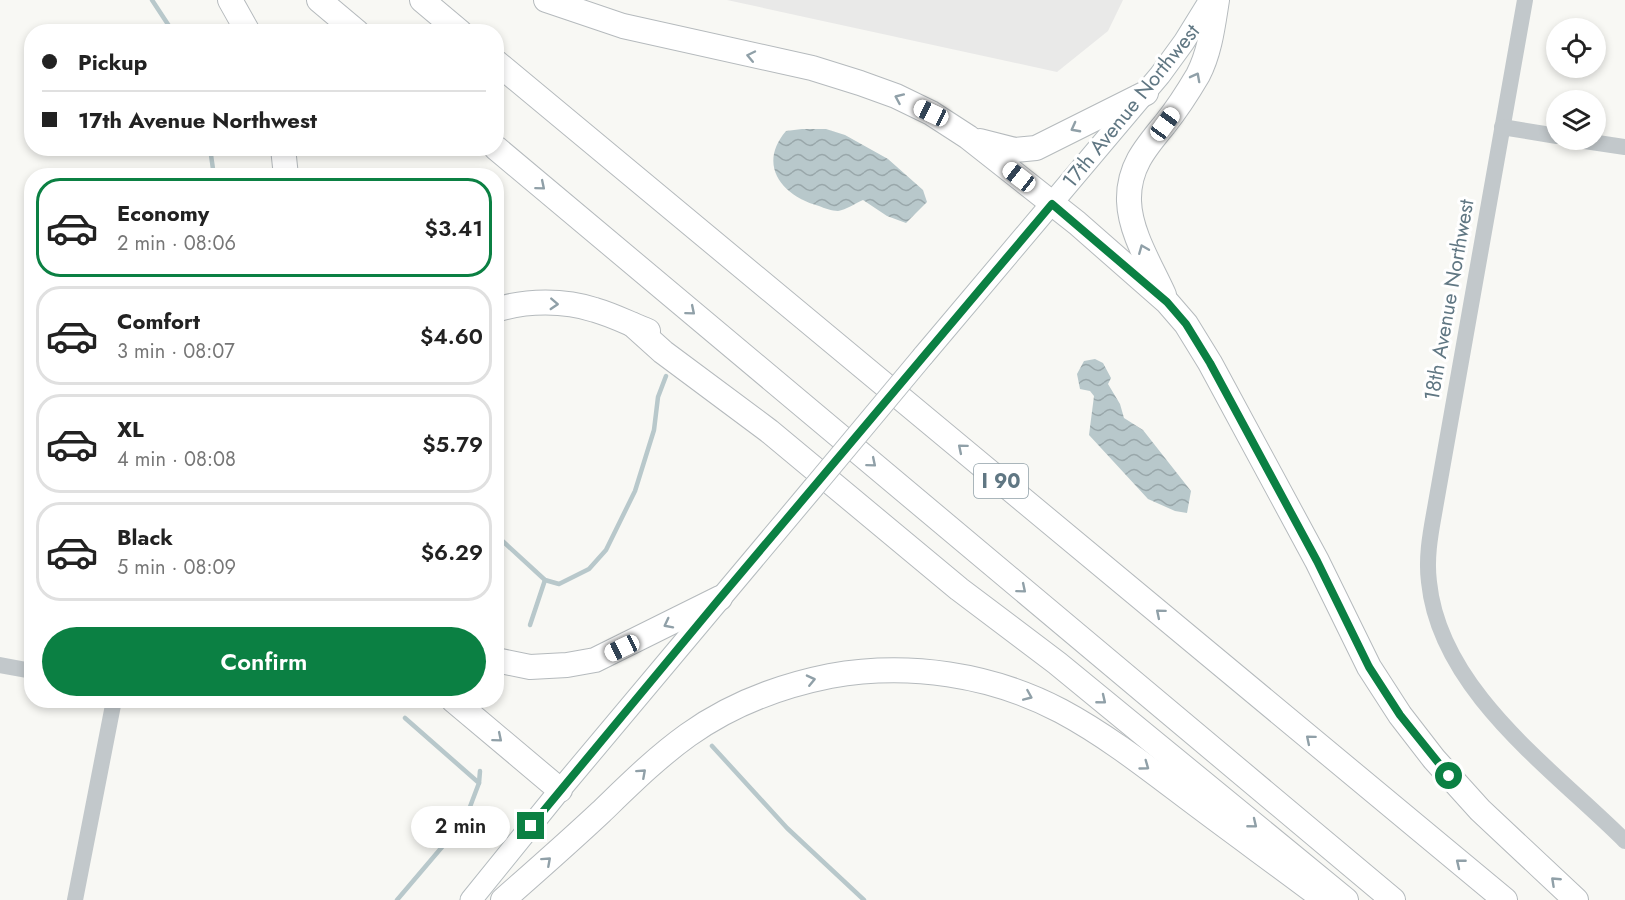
<!DOCTYPE html>
<html lang="en">
<head>
<meta charset="utf-8">
<style>
	:root { --surface:#fff; --page:#f2f2f2; --text:#222; --muted:#767676; --line:#e0e0e0; --accent:#0b8043 }
	body { margin:0; font-family:Jost,sans-serif; background:var(--page); color:var(--text); height:100vh; display:flex; flex-direction:column; font-size:22px; white-space:nowrap }
	* { box-sizing:border-box; margin:0 }
	p { font-size:20px; color:var(--muted) }
	.icon { flex:none; width:33px; height:33px; fill:none; stroke:currentColor; stroke-width:2; stroke-linecap:round; stroke-linejoin:round }
	.map { position:relative; flex:1; overflow:hidden }
	.panel { position:absolute; left:24px; top:168px; width:480px; height:540px; display:flex; flex-direction:column; background:var(--surface); border-radius:24px; box-shadow:0 3px 9px #0003 }
	.panel>* { flex:none }
	.hud { position:absolute; left:24px; top:24px; width:480px; height:132px; border-radius:24px; box-shadow:0 3px 9px #0003; display:grid; align-content:center; height:132px; padding:0 18px; background:var(--surface) }
	.tools { position:absolute; left:1546px; top:18px; display:grid; gap:12px }
	.tools a { display:grid; place-items:center; width:60px; height:60px; border-radius:50%; background:var(--surface); box-shadow:0 3px 9px #0003; font-size:30px }
	.end { position:absolute; width:27px; height:27px; margin:-14px; border:8px solid #0b8043; background:#fff; box-shadow:0 0 0 3px #fff }
	.from { border-radius:50% }
	.bubble { position:absolute; height:42px; border-radius:21px; background:var(--surface); box-shadow:0 3px 9px #0003; font-size:20px; font-weight:600; line-height:42px; text-align:center }
	.car { position:absolute; width:18px; height:36px; margin:-18px -9px; border-radius:8px; box-shadow:0 0 4px 2px #0007; background:linear-gradient(#fff 24%,#345 0 40%,#fff 0 76%,#345 0 86%,#fff 0) }
	.hud b { display:flex; align-items:center; gap:21px; height:57px; font-size:22px }
	.hud b+b { border-top:2px solid var(--line) }
	.hud i { width:15px; height:15px; background:var(--text) }
	ul { padding:10px 0 0; list-style:none }
	li { display:flex; align-items:center; gap:18px; height:99px; margin:0 12px 9px; padding:0 6px; border:3px solid var(--line); border-radius:24px }
	li div { flex:1 }
	li b { display:block; font-size:22px }
	li em { font-style:normal; font-weight:600 }
	li.active { border-color:var(--accent) }
	li>.icon { width:54px; height:54px; stroke-width:1.5 }
	.cta { display:flex; gap:12px; margin-top:auto; padding:12px 18px }
	.cta a { flex:1; height:69px; border-radius:36px; background:var(--accent); color:#fff; font-size:24px; font-weight:600; line-height:69px; text-align:center }
	.map>svg:first-child { display:block }
	.built { fill:#e9e9e8 }
	.water { fill:url(#water-waves) }
	.lines { fill:none; stroke-linecap:round; stroke-linejoin:round }
	.stream { stroke:#b8c8cb; stroke-width:4.5 }
	.major-casing { stroke:#b5bcbf; stroke-width:23 }
	.highway-casing { stroke:#b5babd; stroke-width:26 }
	.minor { stroke:#c2c8cb; stroke-width:16 }
	.major { stroke:#fff; stroke-width:21 }
	.highway { stroke:#fff; stroke-width:24 }
	.major-bridge-casing { stroke:#b5bcbf; stroke-width:23; stroke-linecap:butt }
	.major-bridge { stroke:#fff; stroke-width:21 }
	.oneway { stroke:#90a0a8 }
	.route { stroke:#0b8043; stroke-width:8 }
	.labels { text-anchor:middle; stroke-width:6; stroke-linejoin:round; paint-order:stroke }
	.shield { fill:#fff; stroke:#90a0a8; stroke-width:1.5 }
	.shield-label { font-size:20px; font-weight:bold; fill:#607783 }
	.street-label { font-size:21px; fill:#607783; stroke:#fff }
</style>
</head>
<body>
<div class="map">
<svg width="1625" height="900" viewBox="0 0 1625 900">
	<defs>
		<pattern id="water-waves" width="16" height="10" patternUnits="userSpaceOnUse" patternTransform="scale(1.5)"><rect width="16" height="10" fill="#b8c8cb"/><path d="M0 5q4-4 8 0t8 0" fill="none" stroke="#99a7aa"/></pattern>
	</defs>
	<rect width="100%" height="100%" fill="#f8f8f4"/>
	<path class="built" d="M 727,0 L 1123,0 L 1108,31 L 1057,72 Z"/>
	<g class="water">
		<path d="M 802,129 L 826,129 L 845,135 L 888,159 L 923,190 L 927,202 L 906,223 L 887,216 L 863,200 C 856,203 846,210 838,211 C 832,211 824,208 819,206 C 782,196 757,165 786,131 Z"/>
		<path d="M 1095,359 L 1103,363 L 1111,378 L 1108,384 L 1120,404 L 1124,418 L 1143,430 L 1191,491 L 1187,513 L 1175,511 L 1148,499 L 1089,435 L 1094,396 L 1090,391 L 1080,389 L 1077,374 L 1084,361 Z"/>
	</g>
	<g class="lines">
		<g class="stream">
			<path d="M 152,0 L 173,32"/>
			<path d="M 210,148 L 214,176"/>
			<path d="M 496,535 L 545,580 L 559,584 L 589,569 L 606,550 L 635,491 L 654,430 L 658,397 L 666,376"/>
			<path d="M 530,625 L 545,580"/>
			<path d="M 712,746 L 787,828 L 864,900"/>
			<path d="M 479,783 L 480,771"/>
			<path d="M 397,900 L 465,820 L 479,783 L 405,718"/>
		</g>
		<g class="major-casing">
			<g id="major">
				<path d="M 923,356 L 1160,75 L 1184,42 L 1210,0"/>
				<path d="M 471,900 L 560,790 L 813,488"/>
			</g>
		</g>
		<g class="highway-casing">
			<g id="highway">
				<path d="M 230,0 L 248,32"/>
				<path d="M 319,0 L 357,32"/>
				<path d="M 422,0 L 460,32"/>
				<path d="M 546,0 L 623,26 L 812,68 L 860,83 L 896,96 L 931,113 L 968,137 L 1077,223 L 1167,302 L 1186,324 L 1210,363 L 1317,561 L 1369,667 L 1400,715 L 1434,759 L 1480,810 L 1576,900"/>
				<path d="M 496,62 L 1505,900"/>
				<path d="M 980,141 L 1015,150 L 1036,148 L 1146,93"/>
				<path d="M 283,148 L 286,176"/>
				<path d="M 496,148 L 1393,900"/>
				<path d="M 1164,295 C 1151,266 1130,233 1129,201 C 1128,168 1145,148 1165,124 C 1177,109 1188,92 1198,75 C 1210,52 1213,25 1217,0"/>
				<path d="M 496,310 C 526,300 565,300 595,310 C 613,315 630,324 648,331"/>
				<path d="M 633,325 L 663,352 L 769,431 L 959,589 L 1057,663 L 1346,900"/>
				<path d="M 496,660 L 530,667 L 567,665 L 595,660 L 720,598"/>
				<path d="M 453,700 L 560,790"/>
				<path d="M 503,900 C 536,871 569,842 601,812 C 629,785 656,758 688,735 C 730,705 780,686 830,676 C 908,662 991,674 1061,711 C 1106,735 1148,768 1189,799 C 1234,833 1280,866 1325,900"/>
			</g>
		</g>
		<g class="minor">
			<path d="M 1525,0 L 1434,514 C 1430,536 1426,559 1429,582 C 1440,691 1553,769 1625,841"/>
			<path d="M 1502,127 L 1557,136"/>
			<path d="M 1578,140 L 1625,147"/>
			<path d="M 0,665 L 32,671"/>
			<path d="M 75,900 L 114,700"/>
		</g>
		<use href="#major" class="major"/>
		<use href="#highway" class="highway"/>
		<g class="major-bridge-casing">
			<path id="major-bridge" d="M 813,488 L 923,356"/>
		</g>
		<use href="#major-bridge" class="major-bridge"/>
	</g>
	<defs><path id="oneway-chevron" d="M-2-3.5L2.5 0L-2 3.5" fill="none" stroke-width="1.6" stroke-linecap="round" stroke-linejoin="round" transform="scale(1.5)"/></defs>
	<g class="oneway">
		<use href="#oneway-chevron" transform="translate(751 56) rotate(-168)"/>
		<use href="#oneway-chevron" transform="translate(1196 77) rotate(-62)"/>
		<use href="#oneway-chevron" transform="translate(899 98) rotate(-156)"/>
		<use href="#oneway-chevron" transform="translate(1075 128) rotate(152)"/>
		<use href="#oneway-chevron" transform="translate(541 186) rotate(40)"/>
		<use href="#oneway-chevron" transform="translate(1143 249) rotate(-112)"/>
		<use href="#oneway-chevron" transform="translate(554 304) rotate(3)"/>
		<use href="#oneway-chevron" transform="translate(691 311) rotate(40)"/>
		<use href="#oneway-chevron" transform="translate(962 448) rotate(-140)"/>
		<use href="#oneway-chevron" transform="translate(872 463) rotate(40)"/>
		<use href="#oneway-chevron" transform="translate(1022 589) rotate(40)"/>
		<use href="#oneway-chevron" transform="translate(1160 613) rotate(-140)"/>
		<use href="#oneway-chevron" transform="translate(668 624) rotate(153)"/>
		<use href="#oneway-chevron" transform="translate(811 680) rotate(-13)"/>
		<use href="#oneway-chevron" transform="translate(1028 696) rotate(23)"/>
		<use href="#oneway-chevron" transform="translate(1102 700) rotate(39)"/>
		<use href="#oneway-chevron" transform="translate(498 738) rotate(40)"/>
		<use href="#oneway-chevron" transform="translate(1310 739) rotate(-140)"/>
		<use href="#oneway-chevron" transform="translate(1145 766) rotate(36)"/>
		<use href="#oneway-chevron" transform="translate(642 773) rotate(-42)"/>
		<use href="#oneway-chevron" transform="translate(1253 824) rotate(39)"/>
		<use href="#oneway-chevron" transform="translate(547 861) rotate(-42)"/>
		<use href="#oneway-chevron" transform="translate(1460 863) rotate(-141)"/>
		<use href="#oneway-chevron" transform="translate(1555 881) rotate(-137)"/>
	</g>
	<g class="lines">
		<path class="route" d="M 531,826 L 720,598 L 1052,204 L 1167,302 L 1186,324 L 1210,363 L 1317,561 L 1369,667 L 1400,715 L 1449,776"/>
	</g>
	<g class="labels">
		<rect class="shield" x="974" y="464" width="54" height="34" rx="4.5"/>
		<g class="shield-label">
			<text x="1001" y="488">I 90</text>
		</g>
		<g class="street-label">
			<text transform="translate(1131 106) rotate(-51)" y="7">17th Avenue Northwest</text>
			<text transform="translate(1449 300) rotate(-80)" y="7">18th Avenue Northwest</text>
		</g>
	</g>
</svg>
<div class="tools">
<a><svg class="icon" aria-label="locate" viewBox="0 0 24 24"><circle cx="12" cy="12" r="6"/><path d="M12 2v4M12 18v4M2 12h4M18 12h4"/></svg></a>
<a><svg class="icon" aria-label="layers" viewBox="0 0 24 24"><path d="M12 4l9 5-9 5-9-5zM3 14l9 5 9-5"/></svg></a>
</div>
<i class="end from" style="left:1449px;top:776px"></i>
<i class="end" style="left:531px;top:826px"></i>
<div class="bubble" style="left:411px;top:806px;width:99px">2 min</div>
<i class="car" style="left:931px;top:113px;rotate:295deg"></i>
<i class="car" style="left:1165px;top:124px;rotate:36deg"></i>
<i class="car" style="left:1019px;top:177px;rotate:308deg"></i>
<i class="car" style="left:622px;top:648px;rotate:245deg"></i>
<div class="hud">
<b><i class="from"></i>Pickup</b>
<b><i></i>17th Avenue Northwest</b>
</div>
<section class="panel">
<ul>
<li class="active"><svg class="icon" aria-label="car" viewBox="0 0 24 24"><path d="M5 17H2v-5l4-1 3-4h7l3 4 3 1v5h-3M9 17h6M6 11h13"/><circle cx="7" cy="17" r="2"/><circle cx="17" cy="17" r="2"/></svg><div><b>Economy</b><p>2 min · 08:06</p></div><em>$3.41</em></li>
<li><svg class="icon" aria-label="car" viewBox="0 0 24 24"><path d="M5 17H2v-5l4-1 3-4h7l3 4 3 1v5h-3M9 17h6M6 11h13"/><circle cx="7" cy="17" r="2"/><circle cx="17" cy="17" r="2"/></svg><div><b>Comfort</b><p>3 min · 08:07</p></div><em>$4.60</em></li>
<li><svg class="icon" aria-label="car" viewBox="0 0 24 24"><path d="M5 17H2v-5l4-1 3-4h7l3 4 3 1v5h-3M9 17h6M6 11h13"/><circle cx="7" cy="17" r="2"/><circle cx="17" cy="17" r="2"/></svg><div><b>XL</b><p>4 min · 08:08</p></div><em>$5.79</em></li>
<li><svg class="icon" aria-label="car" viewBox="0 0 24 24"><path d="M5 17H2v-5l4-1 3-4h7l3 4 3 1v5h-3M9 17h6M6 11h13"/><circle cx="7" cy="17" r="2"/><circle cx="17" cy="17" r="2"/></svg><div><b>Black</b><p>5 min · 08:09</p></div><em>$6.29</em></li>
</ul>
<div class="cta"><a>Confirm</a></div>
</section>
</div>
</body>
</html>
